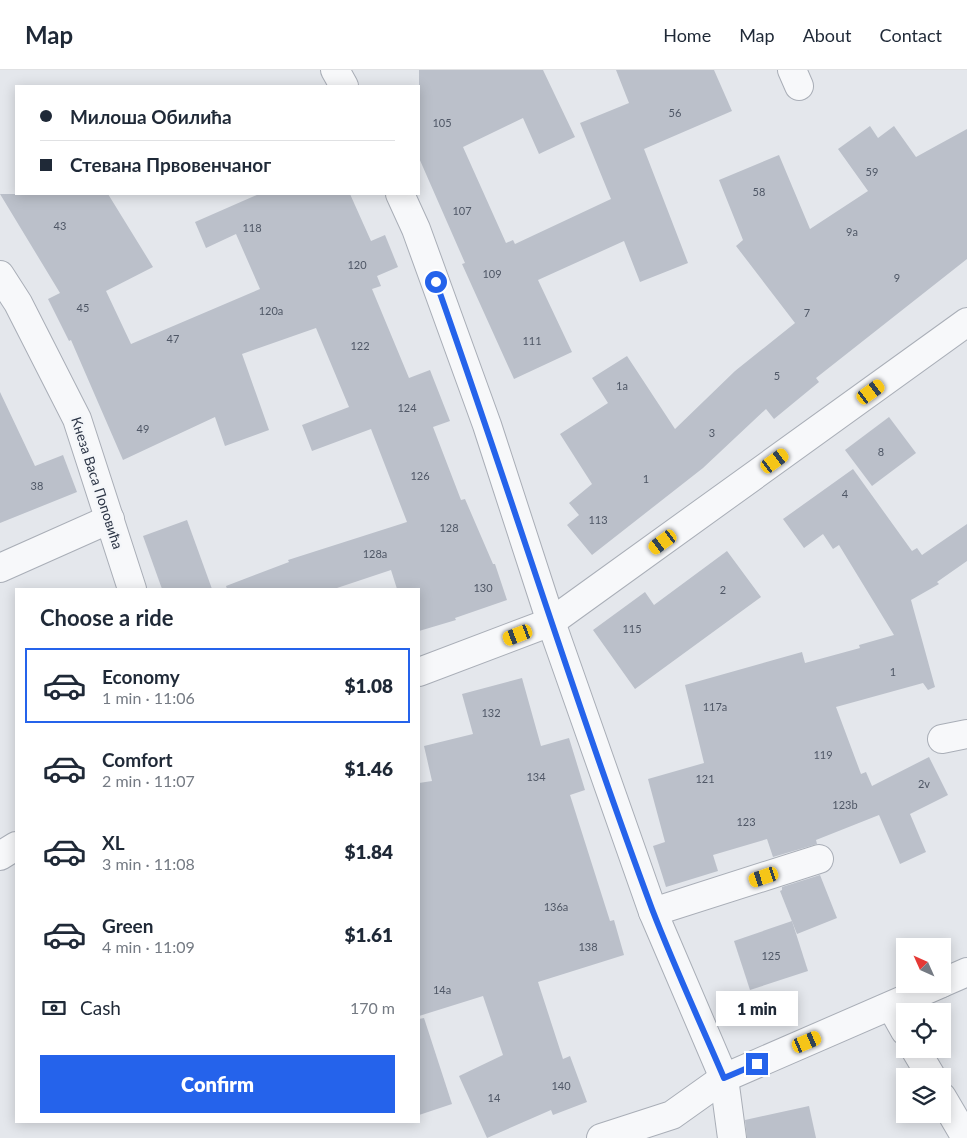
<!DOCTYPE html>
<html lang="en">
<head>
<meta charset="utf-8">
<style>
	:root { --surface:#fff; --page:#f2f2f3; --text:#1f2937; --muted:#747a83; --line:#e0e1e3; --accent:#2563eb }
	body { margin:0; font-family:Lato,sans-serif; background:var(--page); color:var(--text); height:100vh; display:flex; flex-direction:column; font-size:19px; white-space:nowrap }
	* { box-sizing:border-box; margin:0 }
	p { font-size:16px; color:var(--muted) }
	.icon { flex:none; width:28px; height:28px; fill:none; stroke:currentColor; stroke-width:2; stroke-linecap:round; stroke-linejoin:round }
	.map { position:relative; flex:1; overflow:hidden }
	.panel { position:absolute; left:15px; top:518px; width:405px; height:535px; display:flex; flex-direction:column; background:var(--surface); border-radius:0px; box-shadow:0 2px 12px #0003 }
	.panel>* { flex:none }
	.hud { position:absolute; left:15px; top:15px; width:405px; height:110px; border-radius:0px; box-shadow:0 2px 12px #0003; display:grid; align-content:center; height:110px; padding:0 25px; background:var(--surface) }
	.needle { width:32px; rotate:315deg }
	.tools { position:absolute; left:896px; top:868px; display:grid; gap:10px }
	.tools a { display:grid; place-items:center; width:55px; height:55px; border-radius:0px; background:var(--surface); box-shadow:0 2px 12px #0003; font-size:25px }
	.end { position:absolute; width:22px; height:22px; margin:-11px; border:6px solid #2563eb; background:#fff; box-shadow:0 0 0 2px #fff }
	.from { border-radius:50% }
	.bubble { position:absolute; height:35px; border-radius:0px; background:var(--surface); box-shadow:0 2px 12px #0003; font-size:16px; font-weight:800; line-height:35px; text-align:center }
	.car { position:absolute; width:15px; height:30px; margin:-15px -8px; border-radius:6px; box-shadow:0 0 4px 1px #0007; background:linear-gradient(#f5c518 24%,#345 0 40%,#f5c518 0 76%,#345 0 86%,#f5c518 0) }
	.hud b { display:flex; align-items:center; gap:18px; height:48px; font-size:19px }
	.hud b+b { border-top:1px solid var(--line) }
	.hud i { width:12px; height:12px; background:var(--text) }
	ul { padding:0; list-style:none }
	li { display:flex; align-items:center; gap:15px; height:75px; margin:0 10px 8px; padding:0 15px; border:2px solid transparent; border-radius:0px }
	li div { flex:1 }
	li b { display:block; font-size:19px }
	li em { font-style:normal; font-weight:800 }
	li.selected { border-color:var(--accent) }
	li>.icon { width:45px; height:45px; stroke-width:1.5 }
	h2 { padding:0 25px; font-size:22px; line-height:60px }
	.pay { display:flex; align-items:center; gap:12px; height:55px; padding:0 25px; font-size:19px }
	.pay p { margin-inline-start:auto }
	.button { display:flex; gap:10px; margin-top:auto; padding:10px 25px }
	.button a { flex:1; height:58px; border-radius:0px; background:var(--accent); color:#fff; font-size:20px; font-weight:800; line-height:58px; text-align:center }
	header { display:flex; align-items:center; gap:30px; box-sizing:border-box; height:70px; padding:0 25px; background:var(--surface); border-bottom:1px solid var(--line) }
	header strong { font-size:24px }
	nav { display:flex; gap:28px; margin-inline-start:auto; font-size:18px }
	.map>svg:first-child { display:block }
	.building { fill:#bbc0ca }
	.lines { fill:none; stroke-linecap:round; stroke-linejoin:round }
	.minor-casing { stroke:#a9aeb7; stroke-width:30 }
	.minor { stroke:#f7f8fa; stroke-width:28 }
	.route { stroke:#2563eb; stroke-width:6 }
	.labels { text-anchor:middle; stroke-width:5; stroke-linejoin:round; paint-order:stroke }
	.number-label { font-size:11px; fill:#4f5766 }
	.street-label { font-size:14px; fill:#2b3445; stroke:#f4f6f9 }
</style>
</head>
<body>
<header>
<strong>Map</strong>
<nav><a>Home</a><a>Map</a><a>About</a><a>Contact</a></nav>
</header>
<div class="map">
<svg width="967" height="1068" viewBox="0 0 967 1068">
	<rect width="100%" height="100%" fill="#e4e7ec"/>
	<g class="building">
		<path d="M 419,0 L 543,0 L 575,67 L 539,84 L 523,48 L 463,77 L 506,173 L 513,170 L 515,174 L 611,129 L 580,53 L 629,33 L 616,0 L 714,0 L 732,41 L 644,79 L 688,193 L 640,212 L 624,171 L 538,210 L 572,282 L 514,309 L 462,194 L 465,193 L 419,88 Z"/>
		<path d="M 870,56 L 878,68 L 894,56 L 916,87 L 967,59 L 967,189 L 816,308 L 819,312 L 774,349 L 766,339 L 703,398 L 592,485 L 567,455 L 579,445 L 569,433 L 592,414 L 560,364 L 608,333 L 592,308 L 627,286 L 675,359 L 735,301 L 795,253 L 736,176 L 743,170 L 719,110 L 779,85 L 810,159 L 868,121 L 838,79 Z"/>
		<path d="M 0,124 L 108,124 L 153,197 L 106,221 L 131,274 L 260,219 L 236,164 L 206,178 L 195,152 L 259,124 L 350,124 L 371,171 L 385,165 L 398,197 L 377,206 L 381,216 L 372,219 L 409,308 L 430,300 L 450,351 L 433,357 L 461,430 L 465,429 L 493,494 L 495,494 L 507,530 L 455,548 L 456,550 L 419,561 L 419,519 L 397,519 L 391,500 L 334,519 L 227,519 L 226,516 L 289,492 L 288,490 L 407,452 L 371,359 L 312,381 L 302,355 L 349,337 L 316,258 L 242,284 L 269,360 L 225,376 L 215,347 L 123,390 L 71,270 L 69,271 L 48,229 L 60,223 Z"/>
		<path d="M 0,322 L 35,396 L 63,385 L 77,422 L 0,453 Z"/>
		<path d="M 889,347 L 916,383 L 872,416 L 845,380 Z"/>
		<path d="M 853,399 L 912,481 L 917,478 L 922,485 L 967,454 L 967,491 L 937,512 L 939,514 L 911,530 L 935,617 L 928,620 L 923,613 L 836,637 L 861,704 L 866,702 L 872,716 L 929,687 L 948,725 L 910,744 L 926,782 L 900,794 L 879,745 L 816,770 L 817,774 L 773,787 L 767,769 L 713,785 L 718,801 L 666,817 L 653,776 L 665,772 L 648,709 L 704,693 L 685,615 L 802,582 L 805,593 L 860,578 L 859,575 L 894,565 L 839,475 L 833,479 L 823,464 L 804,478 L 783,449 Z"/>
		<path d="M 187,450 L 212,519 L 162,519 L 143,466 Z"/>
		<path d="M 727,481 L 761,527 L 635,619 L 593,560 L 645,522 L 654,535 Z"/>
		<path d="M 522,608 L 541,676 L 569,668 L 585,720 L 570,725 L 610,851 L 614,850 L 624,885 L 538,912 L 563,989 L 570,986 L 587,1032 L 553,1045 L 551,1040 L 487,1068 L 459,1006 L 503,985 L 483,926 L 419,946 L 419,713 L 432,711 L 424,676 L 473,664 L 462,624 Z"/>
		<path d="M 820,805 L 837,848 L 797,864 L 780,821 L 782,820 L 782,817 Z"/>
		<path d="M 792,851 L 808,901 L 750,920 L 734,871 Z"/>
		<path d="M 424,948 L 452,1034 L 419,1045 L 419,949 Z"/>
		<path d="M 809,1036 L 816,1068 L 747,1068 L 745,1050 Z"/>
	</g>
	<g class="lines">
		<g class="minor-casing">
			<g id="minor">
				<path d="M 335,0 L 344,16"/>
				<path d="M 792,0 L 799,16"/>
				<path d="M 400,124 L 416,159 L 487,355 L 551,552 L 653,842 L 724,1008 L 732,1068"/>
				<path d="M 0,205 L 18,233 L 77,349 L 132,519"/>
				<path d="M 0,498 L 110,449"/>
				<path d="M 419,602 L 551,552 L 967,252"/>
				<path d="M 942,669 L 967,664"/>
				<path d="M 0,786 L 16,776"/>
				<path d="M 653,842 L 819,789"/>
				<path d="M 942,913 L 967,902"/>
				<path d="M 891,936 L 905,961"/>
				<path d="M 915,979 L 931,1006"/>
				<path d="M 942,1027 L 966,1068"/>
				<path d="M 601,1068 L 672,1045 L 724,1008 L 940,914"/>
			</g>
		</g>
		<use href="#minor" class="minor"/>
	</g>
	<g class="lines">
		<path class="route" d="M 436,212 C 510,421 575,632 652,839 C 674,896 700,952 724,1008 L 757,994"/>
	</g>
	<g class="labels">
		<g class="number-label">
			<text x="675" y="47">56</text>
			<text x="442" y="57">105</text>
			<text x="872" y="106">59</text>
			<text x="759" y="126">58</text>
			<text x="462" y="145">107</text>
			<text x="60" y="160">43</text>
			<text x="252" y="162">118</text>
			<text x="852" y="166">9a</text>
			<text x="357" y="199">120</text>
			<text x="492" y="208">109</text>
			<text x="897" y="212">9</text>
			<text x="83" y="242">45</text>
			<text x="271" y="245">120a</text>
			<text x="807" y="247">7</text>
			<text x="173" y="273">47</text>
			<text x="532" y="275">111</text>
			<text x="360" y="280">122</text>
			<text x="777" y="310">5</text>
			<text x="622" y="320">1a</text>
			<text x="407" y="342">124</text>
			<text x="143" y="363">49</text>
			<text x="712" y="367">3</text>
			<text x="881" y="386">8</text>
			<text x="420" y="410">126</text>
			<text x="646" y="413">1</text>
			<text x="37" y="420">38</text>
			<text x="845" y="428">4</text>
			<text x="598" y="454">113</text>
			<text x="449" y="462">128</text>
			<text x="375" y="488">128a</text>
			<text x="483" y="522">130</text>
			<text x="723" y="524">2</text>
			<text x="632" y="563">115</text>
			<text x="893" y="606">1</text>
			<text x="715" y="641">117a</text>
			<text x="491" y="647">132</text>
			<text x="823" y="689">119</text>
			<text x="536" y="711">134</text>
			<text x="705" y="713">121</text>
			<text x="924" y="718">2v</text>
			<text x="845" y="739">123b</text>
			<text x="746" y="756">123</text>
			<text x="556" y="841">136a</text>
			<text x="588" y="881">138</text>
			<text x="771" y="890">125</text>
			<text x="442" y="924">14a</text>
			<text x="561" y="1020">140</text>
			<text x="494" y="1032">14</text>
		</g>
		<g class="street-label">
			<text transform="translate(97 413) rotate(72)" y="5">Кнеза Васа Поповића</text>
		</g>
	</g>
</svg>
<div class="tools">
<a><svg class="needle" viewBox="-14 -14 28 28"><path d="M0-13l5 13h-10z" fill="#e53935"/><path d="M0 13l5-13h-10z" fill="#747a83"/></svg></a>
<a><svg class="icon" aria-label="locate" viewBox="0 0 24 24"><circle cx="12" cy="12" r="6"/><path d="M12 2v4M12 18v4M2 12h4M18 12h4"/></svg></a>
<a><svg class="icon" aria-label="layers" viewBox="0 0 24 24"><path d="M12 4l9 5-9 5-9-5zM3 14l9 5 9-5"/></svg></a>
</div>
<i class="end from" style="left:436px;top:212px"></i>
<i class="end" style="left:757px;top:994px"></i>
<div class="bubble" style="left:716px;top:921px;width:82px">1 min</div>
<i class="car" style="left:871px;top:322px;rotate:54deg"></i>
<i class="car" style="left:775px;top:391px;rotate:54deg"></i>
<i class="car" style="left:663px;top:472px;rotate:234deg"></i>
<i class="car" style="left:518px;top:565px;rotate:249deg"></i>
<i class="car" style="left:764px;top:807px;rotate:252deg"></i>
<i class="car" style="left:807px;top:972px;rotate:67deg"></i>
<div class="hud">
<b><i class="from"></i>Милоша Обилића</b>
<b><i></i>Стевана Првовенчаног</b>
</div>
<section class="panel">
<h2>Choose a ride</h2>
<ul>
<li class="selected"><svg class="icon" aria-label="car" viewBox="0 0 24 24"><path d="M5 17H2v-5l4-1 3-4h7l3 4 3 1v5h-3M9 17h6M6 11h13"/><circle cx="7" cy="17" r="2"/><circle cx="17" cy="17" r="2"/></svg><div><b>Economy</b><p>1 min · 11:06</p></div><em>$1.08</em></li>
<li><svg class="icon" aria-label="car" viewBox="0 0 24 24"><path d="M5 17H2v-5l4-1 3-4h7l3 4 3 1v5h-3M9 17h6M6 11h13"/><circle cx="7" cy="17" r="2"/><circle cx="17" cy="17" r="2"/></svg><div><b>Comfort</b><p>2 min · 11:07</p></div><em>$1.46</em></li>
<li><svg class="icon" aria-label="car" viewBox="0 0 24 24"><path d="M5 17H2v-5l4-1 3-4h7l3 4 3 1v5h-3M9 17h6M6 11h13"/><circle cx="7" cy="17" r="2"/><circle cx="17" cy="17" r="2"/></svg><div><b>XL</b><p>3 min · 11:08</p></div><em>$1.84</em></li>
<li><svg class="icon" aria-label="car" viewBox="0 0 24 24"><path d="M5 17H2v-5l4-1 3-4h7l3 4 3 1v5h-3M9 17h6M6 11h13"/><circle cx="7" cy="17" r="2"/><circle cx="17" cy="17" r="2"/></svg><div><b>Green</b><p>4 min · 11:09</p></div><em>$1.61</em></li>
</ul>
<div class="pay"><svg class="icon" aria-label="cash" viewBox="0 0 24 24"><path d="M3 7h18v10H3z"/><circle cx="12" cy="12" r="2"/></svg>Cash<p>170 m</p></div>
<div class="button"><a>Confirm</a></div>
</section>
</div>
</body>
</html>
